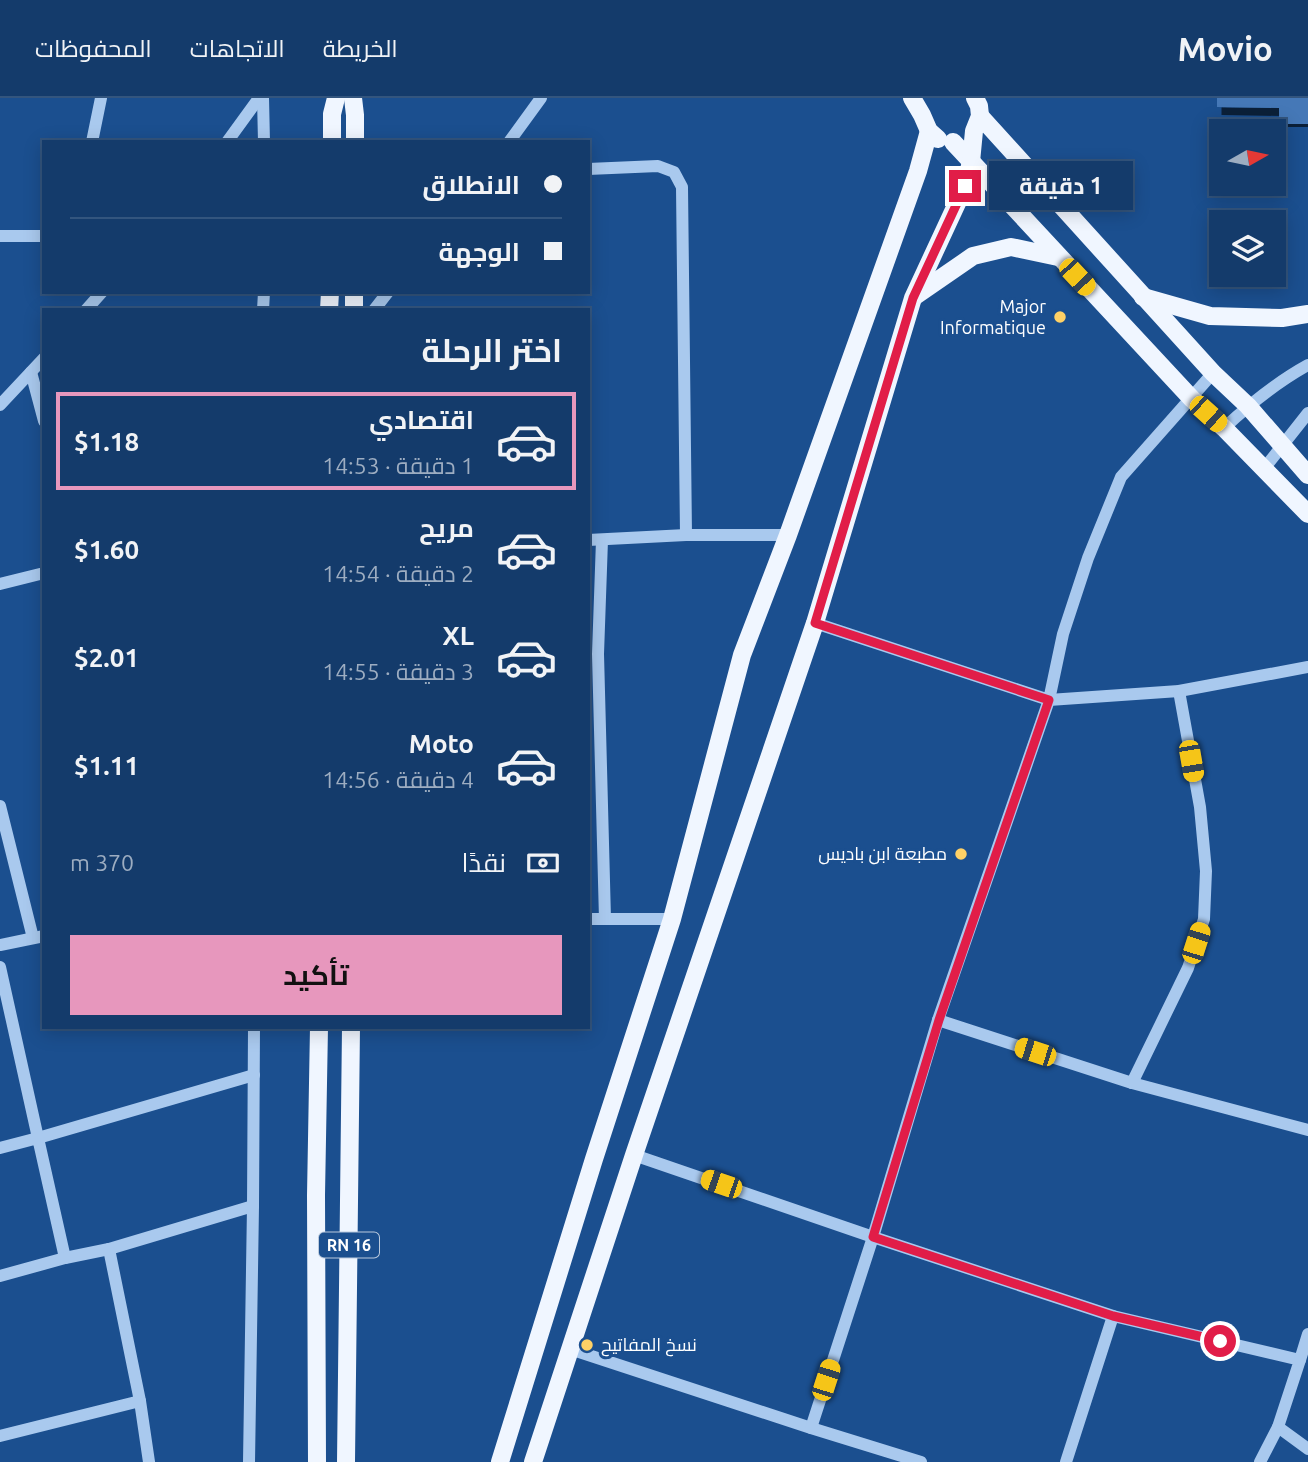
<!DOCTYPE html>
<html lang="ar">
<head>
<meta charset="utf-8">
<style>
	:root { --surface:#143b6b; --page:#214673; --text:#f1f3f6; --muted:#9dadc1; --line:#33557e; --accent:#e797bd }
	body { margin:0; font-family:Ubuntu,Cairo,sans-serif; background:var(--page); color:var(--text); direction:rtl; height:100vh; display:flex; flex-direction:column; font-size:26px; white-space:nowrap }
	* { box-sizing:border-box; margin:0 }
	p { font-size:23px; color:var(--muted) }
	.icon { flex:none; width:38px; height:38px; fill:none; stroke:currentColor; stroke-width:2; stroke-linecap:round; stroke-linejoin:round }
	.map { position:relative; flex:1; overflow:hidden; direction:ltr }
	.panel { position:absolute; left:42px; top:210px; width:548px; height:721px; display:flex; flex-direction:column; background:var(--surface); border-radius:0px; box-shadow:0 4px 18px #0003,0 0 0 2px var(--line); direction:rtl }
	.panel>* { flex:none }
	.guide { position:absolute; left:42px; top:42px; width:548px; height:154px; border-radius:0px; box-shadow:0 4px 18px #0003,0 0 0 2px var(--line); direction:rtl; display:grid; align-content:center; height:154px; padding:0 28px; background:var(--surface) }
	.needle { width:46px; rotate:81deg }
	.controls { position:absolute; left:1209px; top:21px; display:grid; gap:14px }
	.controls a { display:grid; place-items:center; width:77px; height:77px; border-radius:0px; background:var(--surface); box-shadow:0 4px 18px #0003,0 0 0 2px var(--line); font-size:35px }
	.end { position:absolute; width:32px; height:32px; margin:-16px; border:9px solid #e11d48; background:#fff; box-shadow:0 0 0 4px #fff }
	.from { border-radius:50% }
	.bubble { position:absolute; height:49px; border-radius:0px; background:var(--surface); box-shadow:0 4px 18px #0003,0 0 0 2px var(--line); font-size:23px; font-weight:700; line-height:49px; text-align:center; direction:rtl }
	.car { position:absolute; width:21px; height:42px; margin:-21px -10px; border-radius:9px; box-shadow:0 0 5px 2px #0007; background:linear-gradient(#f5c518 24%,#345 0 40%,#f5c518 0 76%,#345 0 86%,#f5c518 0) }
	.guide b { display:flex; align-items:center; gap:24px; height:66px; font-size:26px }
	.guide b+b { border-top:2px solid var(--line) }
	.guide i { width:18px; height:18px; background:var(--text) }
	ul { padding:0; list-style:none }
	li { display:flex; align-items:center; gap:21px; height:98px; margin:0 14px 10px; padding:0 14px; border:4px solid transparent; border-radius:0px }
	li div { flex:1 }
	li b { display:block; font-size:26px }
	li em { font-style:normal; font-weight:700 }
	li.current { border-color:var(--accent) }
	li>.icon { width:63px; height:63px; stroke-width:1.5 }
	h2 { padding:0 28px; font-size:32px; line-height:84px }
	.pay { display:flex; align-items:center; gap:18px; height:77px; padding:0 28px; font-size:26px }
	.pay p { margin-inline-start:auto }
	.primary-button { display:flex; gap:14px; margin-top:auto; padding:14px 28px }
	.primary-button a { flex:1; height:80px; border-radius:0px; background:var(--accent); color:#111; font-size:28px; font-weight:700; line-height:80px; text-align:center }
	header { display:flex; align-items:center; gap:42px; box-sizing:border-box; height:98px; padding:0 35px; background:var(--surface); border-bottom:2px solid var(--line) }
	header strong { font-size:33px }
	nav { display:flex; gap:38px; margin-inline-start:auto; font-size:24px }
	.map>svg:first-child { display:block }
	.building { fill:#4478b7; filter:url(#shadow) }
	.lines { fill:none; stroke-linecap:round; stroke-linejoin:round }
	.minor { stroke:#a9c9ee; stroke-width:12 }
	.major { stroke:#f0f6ff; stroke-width:18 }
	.route { stroke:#e11d48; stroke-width:9 }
	.poi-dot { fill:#ffd166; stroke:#1b4f8f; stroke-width:2.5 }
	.labels { text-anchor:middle; stroke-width:6; stroke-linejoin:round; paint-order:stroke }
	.shield { fill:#1b4f8f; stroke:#bbcadd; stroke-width:2 }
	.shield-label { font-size:16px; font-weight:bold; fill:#fff }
	.poi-label { font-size:18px; fill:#fff; stroke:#1b4f8f; text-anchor:end }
</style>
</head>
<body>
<header>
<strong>Movio</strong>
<nav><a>الخريطة</a><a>الاتجاهات</a><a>المحفوظات</a></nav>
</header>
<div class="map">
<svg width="1308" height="1364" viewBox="0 0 1308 1364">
	<defs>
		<filter id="shadow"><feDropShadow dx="4.5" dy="8" stdDeviation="0" flood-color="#0009"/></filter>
	</defs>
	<rect width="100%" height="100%" fill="#1b4f8f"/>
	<path class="building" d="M 1217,0 L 1308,0 L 1308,26 L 1279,26 L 1279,10 L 1217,9 Z"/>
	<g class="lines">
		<g class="minor">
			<path d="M 263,0 L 264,44"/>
			<path d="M 92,44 L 101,0"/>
			<path d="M 227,44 L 259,0"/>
			<path d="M 509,44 L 541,0"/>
			<path d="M 588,71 L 658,68 L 674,74 L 682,89 L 686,437"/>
			<path d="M 0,138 L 44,138"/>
			<path d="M 86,212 L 102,194"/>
			<path d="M 263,212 L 264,194"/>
			<path d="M 374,212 L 388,194"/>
			<path d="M 31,274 L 44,323"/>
			<path d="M 0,307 L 44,260"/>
			<path d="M 1224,330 C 1250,306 1277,284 1308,267"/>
			<path d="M 1263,372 L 1308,315"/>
			<path d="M 588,442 L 686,437 L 788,437"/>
			<path d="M 602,442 L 598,556 L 605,821"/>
			<path d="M 0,486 L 44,475"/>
			<path d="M 815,525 L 1049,602 L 1063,536 L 1088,460 L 1121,379 L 1213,275"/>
			<path d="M 0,708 L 33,840"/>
			<path d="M 588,821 L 672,821"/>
			<path d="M 0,847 L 44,838"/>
			<path d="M 0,869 L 38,1040 L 254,977"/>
			<path d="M 938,922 L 1132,985 L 1308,1032"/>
			<path d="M 1132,985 L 1188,870 L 1204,821 L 1206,773 L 1200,709 L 1179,593"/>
			<path d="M 0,1050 L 38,1040 L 65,1160"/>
			<path d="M 634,1057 L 873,1139 L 1113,1218 L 1300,1262 L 1278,1329 L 1260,1364"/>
			<path d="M 109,1151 L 140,1303 L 149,1364"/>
			<path d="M 0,1178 L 65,1160 L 109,1151 L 253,1108"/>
			<path d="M 570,1251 L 811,1330 L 921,1364"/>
			<path d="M 1300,1262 L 1308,1236"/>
			<path d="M 1278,1329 L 1308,1351"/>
			<path d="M 811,1330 L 873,1139 L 938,922 L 1049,602 L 1179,593 L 1308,569"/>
			<path d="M 0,1338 L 140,1303"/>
			<path d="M 249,1364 L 253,1108 L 254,929"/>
			<path d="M 1066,1364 L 1113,1218"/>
		</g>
		<g class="major">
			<path d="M 353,0 L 355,17 L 355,44"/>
			<path d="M 912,0 L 922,17 L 929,33 L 938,41"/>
			<path d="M 980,18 L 1213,275 L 1248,308 L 1308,377"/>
			<path d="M 332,44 L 332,16 L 336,0"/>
			<path d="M 953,44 L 1192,301 L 1224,330 L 1308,416"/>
			<path d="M 915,198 L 973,158 L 1011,149 L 1058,159"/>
			<path d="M 1143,199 L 1210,218 L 1282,220 L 1308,216"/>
			<path d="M 329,212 L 330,194"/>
			<path d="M 354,212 L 354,194"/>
			<path d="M 317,1364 L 316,1097 L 319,929"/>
			<path d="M 346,1364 L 351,929"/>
			<path d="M 500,1364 L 594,1061 L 672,821 L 742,557 L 788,437 L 918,73 L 929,33"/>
			<path d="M 533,1364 L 634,1057 L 815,525 L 913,200 L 965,88 L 971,64 L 974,33 L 980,18 L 979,8 L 975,0"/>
		</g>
	</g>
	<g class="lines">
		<path class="route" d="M 965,88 L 913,200 L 815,525 L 1049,602 L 939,922 L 873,1139 L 1113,1218 L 1220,1243"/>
	</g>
	<g class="poi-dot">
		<circle cx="1060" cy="219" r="7"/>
		<circle cx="961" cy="756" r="7"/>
		<circle cx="587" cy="1247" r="7"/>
	</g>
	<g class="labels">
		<rect class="shield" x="319" y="1134.5" width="60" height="25" rx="5"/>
		<g class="shield-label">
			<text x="349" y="1153">RN 16</text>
		</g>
		<g class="poi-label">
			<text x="1046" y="215">Major<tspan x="1046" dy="21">Informatique</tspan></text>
			<text x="947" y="762">مطبعة ابن باديس</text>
			<text x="601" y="1253" text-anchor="start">نسخ المفاتيح</text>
		</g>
	</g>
</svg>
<div class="controls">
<a><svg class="needle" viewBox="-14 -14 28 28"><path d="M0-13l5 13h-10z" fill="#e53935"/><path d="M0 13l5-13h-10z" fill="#9dadc1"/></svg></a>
<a><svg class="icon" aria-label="layers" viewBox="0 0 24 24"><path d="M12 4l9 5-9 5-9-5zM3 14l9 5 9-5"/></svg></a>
</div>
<i class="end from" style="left:1220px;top:1243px"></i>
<i class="end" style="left:965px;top:88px"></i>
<div class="bubble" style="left:989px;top:63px;width:144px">1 دقيقة</div>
<i class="car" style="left:1077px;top:179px;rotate:137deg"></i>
<i class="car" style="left:1208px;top:316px;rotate:132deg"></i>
<i class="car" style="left:1191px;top:663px;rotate:170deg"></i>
<i class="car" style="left:1196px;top:845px;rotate:18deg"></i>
<i class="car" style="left:1035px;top:954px;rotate:288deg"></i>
<i class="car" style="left:721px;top:1086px;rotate:289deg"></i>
<i class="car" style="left:826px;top:1282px;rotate:18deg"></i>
<div class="guide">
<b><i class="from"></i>الانطلاق</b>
<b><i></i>الوجهة</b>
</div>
<section class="panel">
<h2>اختر الرحلة</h2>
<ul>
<li class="current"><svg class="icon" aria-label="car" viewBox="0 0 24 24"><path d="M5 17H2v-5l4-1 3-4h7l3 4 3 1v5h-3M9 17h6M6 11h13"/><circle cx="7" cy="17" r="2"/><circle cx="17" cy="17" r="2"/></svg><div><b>اقتصادي</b><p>1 دقيقة · 14:53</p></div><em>$1.18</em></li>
<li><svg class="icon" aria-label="car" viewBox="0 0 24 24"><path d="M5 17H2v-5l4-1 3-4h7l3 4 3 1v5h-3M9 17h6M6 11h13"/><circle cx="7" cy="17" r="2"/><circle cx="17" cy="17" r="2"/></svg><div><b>مريح</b><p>2 دقيقة · 14:54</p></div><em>$1.60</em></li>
<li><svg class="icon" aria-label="car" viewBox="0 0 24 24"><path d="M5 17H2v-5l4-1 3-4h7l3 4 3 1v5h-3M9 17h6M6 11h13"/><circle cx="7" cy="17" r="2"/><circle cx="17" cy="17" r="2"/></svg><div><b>XL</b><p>3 دقيقة · 14:55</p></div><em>$2.01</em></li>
<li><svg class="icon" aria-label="car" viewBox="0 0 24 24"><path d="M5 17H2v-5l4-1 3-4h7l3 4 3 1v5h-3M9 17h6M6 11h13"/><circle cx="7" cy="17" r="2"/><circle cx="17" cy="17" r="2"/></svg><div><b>Moto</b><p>4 دقيقة · 14:56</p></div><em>$1.11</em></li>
</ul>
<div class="pay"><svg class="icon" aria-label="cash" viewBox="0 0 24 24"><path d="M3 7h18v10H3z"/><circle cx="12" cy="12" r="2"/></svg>نقدًا<p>370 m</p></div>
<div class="primary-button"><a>تأكيد</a></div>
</section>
</div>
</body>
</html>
